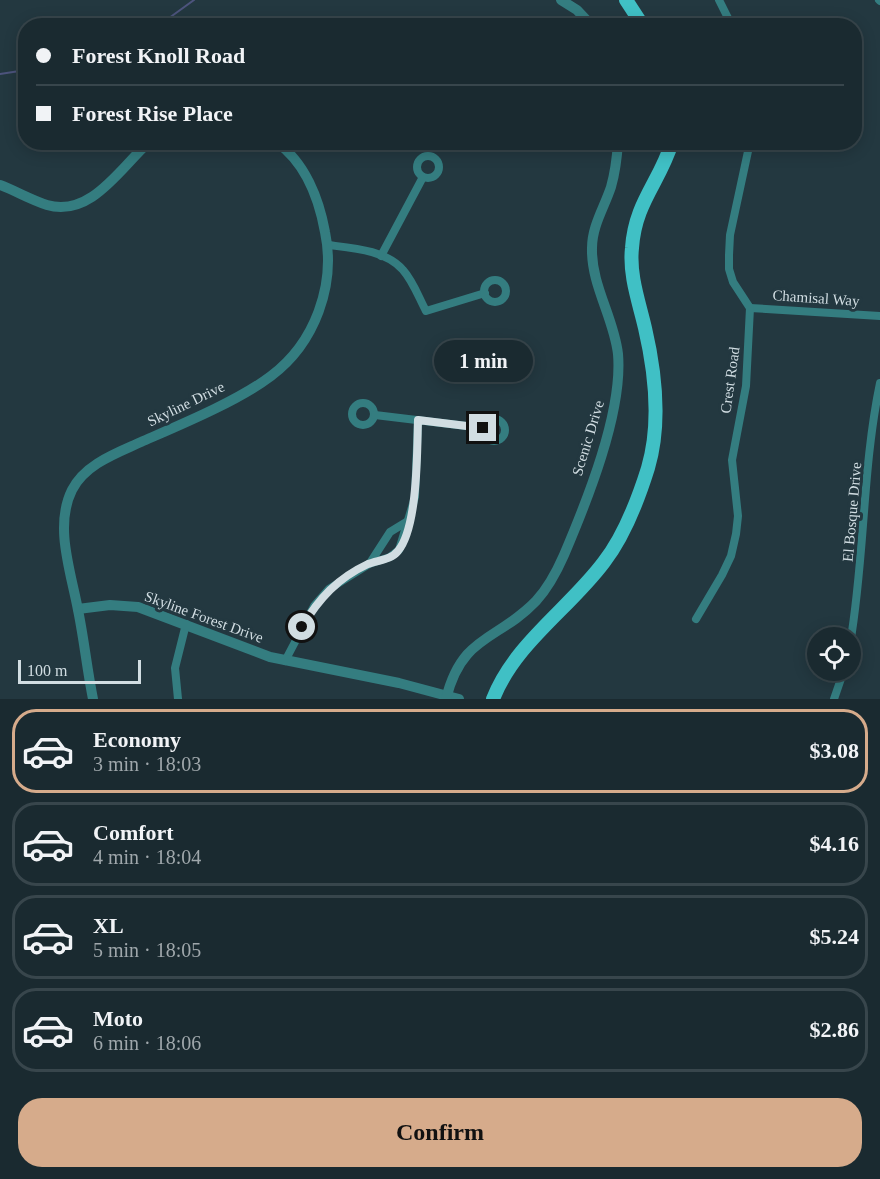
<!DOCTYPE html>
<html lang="en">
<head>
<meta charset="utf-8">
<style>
	:root { --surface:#1a2a30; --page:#27363c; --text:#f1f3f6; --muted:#9fa7ab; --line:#38464c; --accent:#d6ab8b }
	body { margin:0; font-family:"Times New Roman",serif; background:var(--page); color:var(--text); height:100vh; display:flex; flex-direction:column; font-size:22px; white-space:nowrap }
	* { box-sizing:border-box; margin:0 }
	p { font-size:20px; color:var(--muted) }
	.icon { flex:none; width:33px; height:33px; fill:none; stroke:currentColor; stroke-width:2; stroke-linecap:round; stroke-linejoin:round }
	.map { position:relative; height:699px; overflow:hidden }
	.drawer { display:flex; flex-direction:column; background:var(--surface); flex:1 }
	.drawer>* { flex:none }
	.top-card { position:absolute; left:18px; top:18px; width:844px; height:132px; border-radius:24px; box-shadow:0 3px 15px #0003,0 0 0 2px var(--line); display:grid; align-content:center; height:132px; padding:0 18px; background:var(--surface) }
	.controls { position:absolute; left:807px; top:627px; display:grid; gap:12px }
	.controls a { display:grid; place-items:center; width:54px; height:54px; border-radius:50%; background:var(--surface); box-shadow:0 3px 15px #0003,0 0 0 2px var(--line); font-size:30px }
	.scale { position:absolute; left:18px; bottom:15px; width:123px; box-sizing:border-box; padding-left:6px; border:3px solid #d1dde2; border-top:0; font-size:16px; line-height:21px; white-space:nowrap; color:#d1dde2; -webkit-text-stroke:4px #233840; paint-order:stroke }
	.end { position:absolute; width:27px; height:27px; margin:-14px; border:8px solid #d1dde2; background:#111; box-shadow:0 0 0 3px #111 }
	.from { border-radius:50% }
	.bubble { position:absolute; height:42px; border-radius:21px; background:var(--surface); box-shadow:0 3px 15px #0003,0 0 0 2px var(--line); font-size:20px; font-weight:600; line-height:42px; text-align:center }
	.top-card b { display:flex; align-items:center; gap:21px; height:57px; font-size:22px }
	.top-card b+b { border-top:2px solid var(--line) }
	.top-card i { width:15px; height:15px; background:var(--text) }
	ul { padding:10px 0 0; list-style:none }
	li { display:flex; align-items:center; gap:18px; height:84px; margin:0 12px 9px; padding:0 6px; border:3px solid var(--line); border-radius:24px }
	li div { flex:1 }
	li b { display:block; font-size:22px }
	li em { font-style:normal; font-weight:600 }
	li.active { border-color:var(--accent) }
	li>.icon { width:54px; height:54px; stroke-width:1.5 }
	.primary-button { display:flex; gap:12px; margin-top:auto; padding:12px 18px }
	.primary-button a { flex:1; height:69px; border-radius:24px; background:var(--accent); color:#111; font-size:24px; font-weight:600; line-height:69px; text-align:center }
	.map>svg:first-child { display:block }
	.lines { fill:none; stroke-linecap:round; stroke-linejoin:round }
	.stream { stroke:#4d547d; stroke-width:2 }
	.minor { stroke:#347d80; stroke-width:8 }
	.tertiary { stroke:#347d80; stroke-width:10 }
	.primary { stroke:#40c0c5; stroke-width:14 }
	.route { stroke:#d1dde2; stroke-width:8 }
	.labels { text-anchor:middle; stroke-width:6; stroke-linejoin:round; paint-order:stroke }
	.street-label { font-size:15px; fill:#d1dde2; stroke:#233840 }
</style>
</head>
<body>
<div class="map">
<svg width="880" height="699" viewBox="0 0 880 699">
	<rect width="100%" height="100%" fill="#233840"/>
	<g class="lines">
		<g class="stream">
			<path d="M 158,26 L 194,0"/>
			<path d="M 0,74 L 26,70"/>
		</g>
		<g class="minor">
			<path d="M 719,0 L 732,26"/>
			<path d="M 879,0 L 880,1"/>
			<circle cx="428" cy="167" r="11"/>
			<path d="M 328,245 C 352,248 386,250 403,270 C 413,281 419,298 426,311 L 485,293"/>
			<path d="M 381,256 L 423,177"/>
			<circle cx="495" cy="291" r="11"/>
			<path d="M 750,308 L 880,316"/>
			<circle cx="363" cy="414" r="11"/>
			<path d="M 375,415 L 483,428"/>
			<circle cx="494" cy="430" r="11"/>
			<path d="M 370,563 L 390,532 L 408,521"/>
			<path d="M 696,619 L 722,575 L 731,556 L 736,534 L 738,516 L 732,460 L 746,386 L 750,308 L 733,282 L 729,269 L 729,255 L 730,235 L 750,142"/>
			<path d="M 850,644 C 865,558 862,469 880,383"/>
			<path d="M 285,661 L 314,606 L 329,589 L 369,564 L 390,557 L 399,550 L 415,497 L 418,420"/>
			<path d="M 178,699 L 175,668 L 186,624"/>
			<path d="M 834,699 L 844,670"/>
		</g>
		<g class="tertiary">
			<path d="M 561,0 L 577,10 L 592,26"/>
			<path d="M 0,185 C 16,191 31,200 47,205 C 91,218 121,167 149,142"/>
			<path d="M 78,609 L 110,605 L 138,607 L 270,657 L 399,683 L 459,699"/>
			<path d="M 93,699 C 87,669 84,639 78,610 C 71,572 54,526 72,490 C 85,464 117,453 141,442 C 180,425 238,401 271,376 C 315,343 336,285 325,232 C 319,199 305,162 276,142"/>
			<path d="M 446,699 C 462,634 498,641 536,601 C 548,588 557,571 564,555 C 587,501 623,412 618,354 C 614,318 591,285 592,248 C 592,226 604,208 611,187 C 615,173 617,158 618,142"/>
		</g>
		<g class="primary">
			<path d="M 626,0 L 643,26"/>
			<path d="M 493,699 C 515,643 569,609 604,562 C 625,535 638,500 648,468 C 661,424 655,371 645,328 C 639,302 629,275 632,248 C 635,202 660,182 672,142"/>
		</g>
	</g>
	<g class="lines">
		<path class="route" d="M 302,627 C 319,598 338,578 368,564 C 378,560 391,560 398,551 C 418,527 417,451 418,420 L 483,428"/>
	</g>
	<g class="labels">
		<g class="street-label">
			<text transform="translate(816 298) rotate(4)" y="5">Chamisal Way</text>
			<text transform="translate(730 380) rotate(-82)" y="5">Crest Road</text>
			<text transform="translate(186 404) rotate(-26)" y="5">Skyline Drive</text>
			<text transform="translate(588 438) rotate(-73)" y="5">Scenic Drive</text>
			<text transform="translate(852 512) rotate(-85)" y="5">El Bosque Drive</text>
			<text transform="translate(204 617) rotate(20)" y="5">Skyline Forest Drive</text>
		</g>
	</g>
</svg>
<div class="controls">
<a><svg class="icon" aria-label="locate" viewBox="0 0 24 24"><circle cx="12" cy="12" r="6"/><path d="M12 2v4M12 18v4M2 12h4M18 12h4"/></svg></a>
</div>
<div class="scale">100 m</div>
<i class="end from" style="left:302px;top:627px"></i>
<i class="end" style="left:483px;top:428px"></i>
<div class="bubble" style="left:434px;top:340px;width:99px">1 min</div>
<div class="top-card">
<b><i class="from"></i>Forest Knoll Road</b>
<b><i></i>Forest Rise Place</b>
</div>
</div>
<section class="drawer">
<ul>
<li class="active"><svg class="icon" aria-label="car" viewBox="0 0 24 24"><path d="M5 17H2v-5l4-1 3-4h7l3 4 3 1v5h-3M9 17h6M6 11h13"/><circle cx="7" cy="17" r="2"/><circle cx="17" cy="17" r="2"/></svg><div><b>Economy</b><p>3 min · 18:03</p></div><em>$3.08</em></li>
<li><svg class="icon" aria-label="car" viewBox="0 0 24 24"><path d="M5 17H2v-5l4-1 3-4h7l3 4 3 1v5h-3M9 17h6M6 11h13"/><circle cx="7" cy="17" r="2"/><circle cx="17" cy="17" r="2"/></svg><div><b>Comfort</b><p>4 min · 18:04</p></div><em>$4.16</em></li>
<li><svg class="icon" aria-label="car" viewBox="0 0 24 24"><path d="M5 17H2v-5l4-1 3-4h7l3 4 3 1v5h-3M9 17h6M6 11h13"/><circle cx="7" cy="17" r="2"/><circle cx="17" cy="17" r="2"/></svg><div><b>XL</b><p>5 min · 18:05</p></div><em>$5.24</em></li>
<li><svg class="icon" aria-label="car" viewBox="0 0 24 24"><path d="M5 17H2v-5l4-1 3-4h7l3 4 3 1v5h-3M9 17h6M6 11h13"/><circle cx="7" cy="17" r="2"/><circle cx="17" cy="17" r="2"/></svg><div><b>Moto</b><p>6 min · 18:06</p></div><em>$2.86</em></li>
</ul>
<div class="primary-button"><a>Confirm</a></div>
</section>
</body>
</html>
